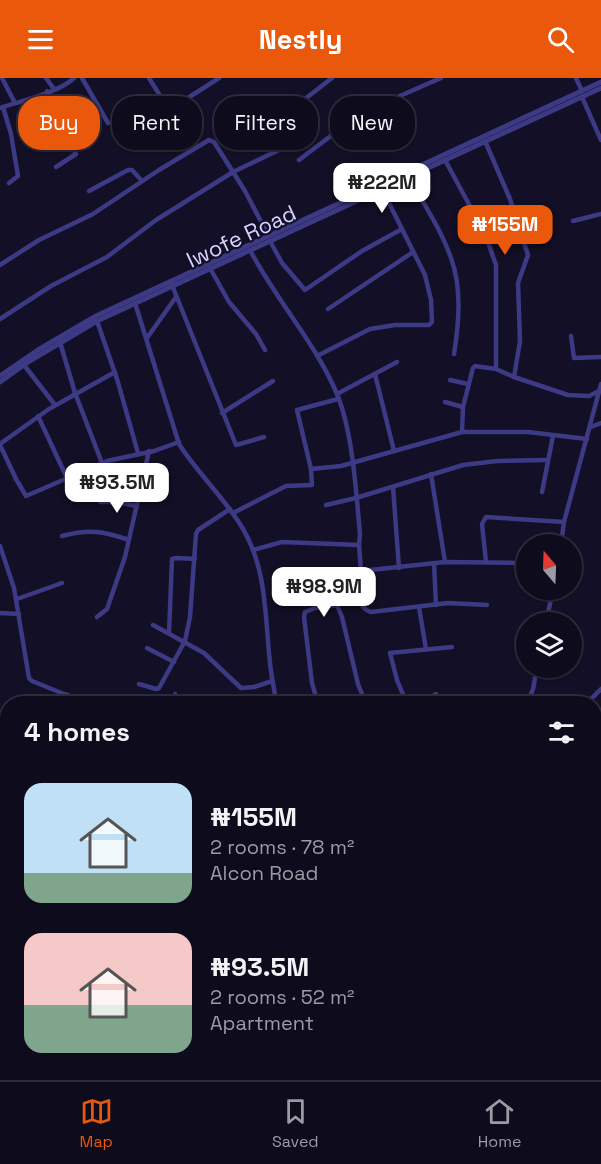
<!DOCTYPE html>
<html lang="en">
<head>
<meta charset="utf-8">
<style>
  :root { --surface:#0e0b1c; --page:#1c1929; --text:#f1f3f6; --muted:#9b9ba3; --line:#2e2b3b; --accent:#ea580c }
  body { margin:0; font-family:"Space Grotesk",sans-serif; background:var(--page); color:var(--text); height:100vh; display:flex; flex-direction:column; font-size:22px; white-space:nowrap }
  * { box-sizing:border-box; margin:0 }
  p { font-size:20px; color:var(--muted) }
  .icon { flex:none; width:33px; height:33px; fill:none; stroke:currentColor; stroke-width:2; stroke-linecap:round; stroke-linejoin:round }
  .map { position:relative; flex:1; overflow:hidden }
  .side { position:absolute; left:0px; top:618px; width:602px; height:384px; display:flex; flex-direction:column; background:var(--surface); border-radius:24px 24px 0 0; box-shadow:0 2px 4px #0004,0 0 0 2px var(--line) }
  .side>* { flex:none }
  .banner { position:absolute; left:18px; top:18px; width:566px; height:54px; display:flex; gap:12px }
  .needle { width:39px; rotate:341deg }
  .fabs { position:absolute; left:516px; top:456px; display:grid; gap:12px }
  .fabs a { display:grid; place-items:center; width:66px; height:66px; border-radius:50%; background:var(--surface); box-shadow:0 2px 4px #0004,0 0 0 2px var(--line); font-size:30px }
  .price { position:absolute; translate:-50% -51px; padding:0 14px; border-radius:12px; background:#fff; color:#222; font-size:20px; line-height:39px; filter:drop-shadow(0 2px 3px #0008) }
  .price::after { content:''; position:absolute; left:50%; top:36px; width:18px; height:14px; margin-left:-9px; background:inherit; clip-path:polygon(0 0,100% 0,50% 100%) }
  .price.selected { background:var(--accent); color:#fff }
  ul { padding:0; list-style:none }
  li { display:flex; align-items:center; gap:18px; height:150px; padding:0 24px }
  li span { display:grid; place-items:center; flex:none; width:168px; height:120px; border-radius:18px; color:#555 }
  li>.icon { margin-inline-start:auto }
  span .icon { width:72px; height:72px; fill:#fffc; stroke-width:1 }
  li b { font-size:26px }
  h2 { display:flex; justify-content:space-between; align-items:center; height:72px; padding:0 24px; font-size:26px }
  .tag { padding:0 21px; border-radius:24px; background:var(--surface); box-shadow:0 2px 4px #0004,0 0 0 2px var(--line); font-size:21px; line-height:54px }
  .tag.selected { background:var(--accent); color:#fff }
  header { display:flex; justify-content:space-between; align-items:center; height:78px; padding:0 24px; background:var(--accent); color:#fff; font-size:27px; font-weight:800 }
  .tab-bar { display:flex; justify-content:space-around; align-items:center; height:84px; border-top:2px solid var(--line); background:var(--surface); font-size:16px; color:var(--muted) }
  .tab-bar a { display:grid; justify-items:center; gap:3px }
  .tab-bar .selected { color:var(--accent) }
  .map>svg:first-child { display:block }
  .lines { fill:none; stroke-linecap:round; stroke-linejoin:round }
  .minor { stroke:#3d3a85; stroke-width:4.5 }
  .tertiary { stroke:#3d3a85; stroke-width:5 }
  .labels { text-anchor:middle; stroke-width:4.5; stroke-linejoin:round; paint-order:stroke }
  .street-label { font-size:22px; fill:#d9d4ff; stroke:#130f26 }
</style>
</head>
<body>
<header><svg class="icon" aria-label="menu" viewBox="0 0 24 24"><path d="M4 6h16M4 12h16M4 18h16"/></svg>Nestly<svg class="icon" aria-label="search" viewBox="0 0 24 24"><circle cx="10" cy="10" r="6"/><path d="M15 15l6 6"/></svg></header>
<div class="map">
<svg width="601" height="1002" viewBox="0 0 601 1002">
  <rect width="100%" height="100%" fill="#130f26"/>
  <g class="lines">
    <g class="minor">
      <polyline points="2,0 15,25"/>
      <polyline points="46,0 54,11"/>
      <polyline points="82,0 108,45"/>
      <polyline points="149,0 169,32"/>
      <polyline points="576,0 582,13"/>
      <polyline points="47,13 57,39 76,76 56,89"/>
      <polyline points="582,19 601,62"/>
      <polyline points="3,29 11,56 18,98 9,105"/>
      <path d="M0 30C21 23 58 15 74 0"/>
      <polyline points="274,45 332,0"/>
      <polyline points="132,61 169,32 219,0"/>
      <polyline points="485,63 510,121 528,177 518,205 520,263 514,299"/>
      <polyline points="299,82 361,35 441,0"/>
      <polyline points="445,82 485,156 496,187 496,291"/>
      <path d="M408 98C423 125 441 151 451 180 462 210 459 245 454 276"/>
      <polyline points="89,113 128,92 132,92 142,103"/>
      <polyline points="573,143 601,136"/>
      <polyline points="485,156 517,140"/>
      <polyline points="270,163 282,185 305,212 362,173 402,151"/>
      <path d="M250 172C276 222 315 264 337 316 353 355 356 414 360 456L359 467"/>
      <polyline points="0,187 39,162 93,136 159,92 209,62 214,64 245,113 268,157"/>
      <polyline points="210,190 229,224 256,256 265,272"/>
      <polyline points="172,207 236,367 264,359"/>
      <path d="M135 225 179 366C198 396 225 420 243 451 267 491 265 540 270 585 271 598 275 612 276 626"/>
      <polyline points="328,231 413,174"/>
      <polyline points="0,241 51,208 107,179 156,142 233,94 283,70 284,63 266,34"/>
      <polyline points="97,243 117,301 138,375"/>
      <polyline points="571,258 574,280 601,279"/>
      <polyline points="147,260 176,219"/>
      <polyline points="60,264 75,315 102,385"/>
      <polyline points="317,278 370,251 395,247 429,247 432,244 431,222 425,197 382,111"/>
      <polyline points="24,287 55,327"/>
      <polyline points="375,296 394,373"/>
      <polyline points="450,302 468,306"/>
      <polyline points="337,316 397,284"/>
      <polyline points="445,324 463,329"/>
      <polyline points="222,335 273,303"/>
      <polyline points="38,338 67,400"/>
      <polyline points="591,349 601,345"/>
      <polyline points="462,354 463,329 473,290 475,288 496,291 514,299 568,317 589,318 601,312"/>
      <polyline points="0,366 49,331 115,294"/>
      <polyline points="0,367 16,401 26,418 107,383 154,373 179,364"/>
      <polyline points="311,391 341,388 462,354 528,354 587,361"/>
      <polyline points="431,396 445,484"/>
      <polyline points="393,409 399,490"/>
      <polyline points="542,414 553,358"/>
      <polyline points="100,424 116,424 137,428"/>
      <polyline points="326,427 356,420 463,387 497,383 547,382"/>
      <polyline points="233,435 286,408 312,407 311,391 297,332 338,321"/>
      <path d="M62 458C89 451 103 453 129 462"/>
      <polyline points="561,466 564,444 601,306"/>
      <polyline points="0,468 14,510 29,600 32,603 64,616 96,626"/>
      <polyline points="253,472 282,464 359,467 361,493 445,484 526,485"/>
      <polyline points="486,484 482,446 486,439 564,444"/>
      <polyline points="434,485 436,527"/>
      <polyline points="334,496 337,527 342,539 358,606 366,626"/>
      <path d="M302 503 326 497 361 493C358 506 355 530 371 534L448 525 487 527"/>
      <polyline points="17,521 62,505"/>
      <polyline points="419,529 426,571"/>
      <polyline points="0,535 19,536"/>
      <polyline points="97,539 107,531 125,479 149,373"/>
      <polyline points="546,544 553,512"/>
      <polyline points="153,547 204,575 241,610 254,609 272,603"/>
      <polyline points="169,555 172,481 176,480 195,481"/>
      <polyline points="147,570 174,584"/>
      <polyline points="139,606 156,611 159,610 185,563 190,539 196,456 198,452 230,431"/>
      <polyline points="175,616 177,626"/>
      <polyline points="200,624 200,626"/>
      <polyline points="318,626 312,605 304,539 305,534 315,530 337,527"/>
      <polyline points="407,626 397,602 390,575 452,569"/>
      <polyline points="419,626 436,616"/>
      <polyline points="466,626 466,622"/>
      <polyline points="527,626 533,611 537,590"/>
      <polyline points="586,626 601,611"/>
      <polyline points="0,678 8,678"/>
      <polyline points="594,728 601,722"/>
      <polyline points="1,747 8,762"/>
      <polyline points="594,785 601,803"/>
      <polyline points="0,831 8,832"/>
      <polyline points="594,854 601,852"/>
      <polyline points="0,889 8,889"/>
      <polyline points="594,889 601,886"/>
      <polyline points="594,911 601,909"/>
      <polyline points="594,947 601,942"/>
      <polyline points="0,957 8,958"/>
      <polyline points="594,991 601,989"/>
      <polyline points="131,994 132,1002"/>
      <polyline points="174,994 177,1002"/>
      <polyline points="357,997 366,994"/>
      <polyline points="283,1002 302,994"/>
      <polyline points="444,1002 452,994"/>
      <polyline points="497,1002 506,994"/>
      <polyline points="529,1002 538,994"/>
      <polyline points="574,1002 587,994"/>
    </g>
    <g class="tertiary">
      <polyline points="0,298 38,272 96,238 601,4"/>
      <polyline points="0,304 28,284 97,243 601,10"/>
      <polyline points="594,676 601,670"/>
      <polyline points="594,913 601,928"/>
      <polyline points="0,997 58,994"/>
    </g>
  </g>
  <g class="labels">
    <g class="street-label">
      <text transform="translate(241 158) rotate(-25)" y="8">Iwofe Road</text>
    </g>
  </g>
</svg>
<div class="fabs">
<a><svg class="needle" viewBox="-14 -14 28 28"><path d="M0-13l5 13h-10z" fill="#e53935"/><path d="M0 13l5-13h-10z" fill="#9b9ba3"/></svg></a>
<a><svg class="icon" aria-label="layers" viewBox="0 0 24 24"><path d="M12 4l9 5-9 5-9-5zM3 14l9 5 9-5"/></svg></a>
</div>
<b class="price" style="left:382px;top:136px">₦222M</b>
<b class="price selected" style="left:505px;top:178px">₦155M</b>
<b class="price" style="left:117px;top:436px">₦93.5M</b>
<b class="price" style="left:324px;top:540px">₦98.9M</b>
<div class="banner">
<a class="tag selected">Buy</a>
<a class="tag">Rent</a>
<a class="tag">Filters</a>
<a class="tag">New</a>
</div>
<section class="side">
<h2>4 homes<svg class="icon" aria-label="filters" viewBox="0 0 24 24"><path d="M4 7h16M4 17h16"/><circle cx="9" cy="7" r="2"/><circle cx="15" cy="17" r="2"/></svg></h2>
<ul>
<li><span style="background:linear-gradient(#bfe0f5 75%,#7fa58c 0)"><svg class="icon" aria-label="home" viewBox="0 0 24 24"><path d="M3 11l9-7 9 7M6 9v11h12V9"/></svg></span><div><b>₦155M</b><p>2 rooms · 78 m²</p><p>Alcon Road</p></div></li>
<li><span style="background:linear-gradient(#f6c9c9 60%,#7fa58c 0)"><svg class="icon" aria-label="home" viewBox="0 0 24 24"><path d="M3 11l9-7 9 7M6 9v11h12V9"/></svg></span><div><b>₦93.5M</b><p>2 rooms · 52 m²</p><p>Apartment</p></div></li>
</ul>
</section>
</div>
<nav class="tab-bar">
<a class="selected"><svg class="icon" aria-label="map" viewBox="0 0 24 24"><path d="M3 6l6-2 6 2 6-2v14l-6 2-6-2-6 2zM9 4v14M15 6v14"/></svg>Map</a>
<a><svg class="icon" aria-label="saved" viewBox="0 0 24 24"><path d="M7 4h10v16l-5-4-5 4z"/></svg>Saved</a>
<a><svg class="icon" aria-label="home" viewBox="0 0 24 24"><path d="M3 11l9-7 9 7M6 9v11h12V9"/></svg>Home</a>
</nav>
</body>
</html>
